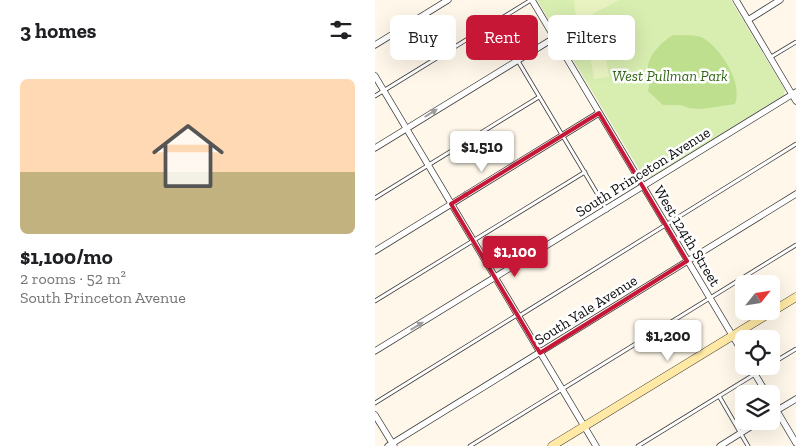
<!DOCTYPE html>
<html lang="en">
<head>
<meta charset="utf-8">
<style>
  :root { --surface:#fff; --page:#f6f6f6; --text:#202124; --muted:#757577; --accent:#c71737 }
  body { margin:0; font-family:"Zilla Slab",serif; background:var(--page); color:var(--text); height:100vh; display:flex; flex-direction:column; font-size:19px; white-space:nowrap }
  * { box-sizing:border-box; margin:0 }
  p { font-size:16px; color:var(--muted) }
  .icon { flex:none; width:28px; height:28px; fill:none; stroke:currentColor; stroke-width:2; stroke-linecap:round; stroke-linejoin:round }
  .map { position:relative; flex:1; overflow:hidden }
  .panel { display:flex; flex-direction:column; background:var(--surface); width:375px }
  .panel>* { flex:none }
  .banner { position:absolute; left:15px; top:15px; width:330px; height:45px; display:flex; gap:10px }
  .needle { width:32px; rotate:60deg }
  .fabs { position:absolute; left:360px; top:275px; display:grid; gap:10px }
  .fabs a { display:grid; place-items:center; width:45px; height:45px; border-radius:8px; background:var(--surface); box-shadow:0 5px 20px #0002; font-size:25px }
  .price { position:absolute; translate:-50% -42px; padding:0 11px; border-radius:5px; background:#fff; color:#222; font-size:16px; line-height:32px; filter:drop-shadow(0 1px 2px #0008) }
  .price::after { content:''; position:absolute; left:50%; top:30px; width:15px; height:11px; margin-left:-8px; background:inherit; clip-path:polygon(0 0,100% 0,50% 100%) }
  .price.selected { background:var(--accent); color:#fff }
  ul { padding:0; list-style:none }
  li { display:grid; align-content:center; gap:10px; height:265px; padding:0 20px }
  li span { display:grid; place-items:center; height:155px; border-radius:8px; color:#555 }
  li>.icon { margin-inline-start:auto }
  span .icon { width:90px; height:90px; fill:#fffc; stroke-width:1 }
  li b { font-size:21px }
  h2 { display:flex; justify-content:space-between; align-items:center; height:60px; padding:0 20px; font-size:21px }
  .chip { padding:0 18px; border-radius:8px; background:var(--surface); box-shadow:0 5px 20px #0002; font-size:18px; line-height:45px }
  .chip.selected { background:var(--accent); color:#fff }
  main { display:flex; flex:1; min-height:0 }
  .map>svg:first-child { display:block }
  .green { fill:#d8edb0 }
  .forest { fill:#bddf8e }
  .pitch { fill:#e9f3c2 }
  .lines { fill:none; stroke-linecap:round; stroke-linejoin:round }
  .lane-casing { stroke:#3e3e3e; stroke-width:4.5 }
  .street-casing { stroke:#3e3e3e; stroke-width:7 }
  .secondary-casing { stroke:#2d2d2d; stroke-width:9 }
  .lane { stroke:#fff; stroke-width:3 }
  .street { stroke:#fff; stroke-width:5.5 }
  .secondary { stroke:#ffe9a5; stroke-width:8 }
  .oneway { fill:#9d9d9d }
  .marked { fill:none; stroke:#c71737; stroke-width:4; stroke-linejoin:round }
  .labels { text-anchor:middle; stroke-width:5; stroke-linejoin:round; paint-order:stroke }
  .park-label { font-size:15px; font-style:italic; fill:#326816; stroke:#fff }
  .street-label { font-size:15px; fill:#0b0b0b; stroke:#fff }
</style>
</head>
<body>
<main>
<section class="panel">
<h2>3 homes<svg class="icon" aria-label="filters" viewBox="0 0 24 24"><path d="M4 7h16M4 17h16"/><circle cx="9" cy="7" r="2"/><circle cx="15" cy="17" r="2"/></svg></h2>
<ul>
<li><span style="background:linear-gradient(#ffd9b3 60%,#c2b280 0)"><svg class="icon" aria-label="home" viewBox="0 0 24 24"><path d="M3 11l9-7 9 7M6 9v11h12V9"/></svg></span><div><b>$1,100/mo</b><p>2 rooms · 52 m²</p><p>South Princeton Avenue</p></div></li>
</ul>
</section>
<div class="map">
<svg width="421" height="446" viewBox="0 0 421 446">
  <rect width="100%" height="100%" fill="#fff8ea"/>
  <polygon class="green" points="162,0 356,0 410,90 409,95 275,178 268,176"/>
  <path class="forest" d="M298 35C306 36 321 34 328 38 347 49 368 84 360 104L327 109 314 108 306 105H288L273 91C276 82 272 75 273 67 274 54 288 41 298 35Z"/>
  <g class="pitch">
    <polygon points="199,0 244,0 205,21 200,12"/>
    <polygon points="230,53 234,77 219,79 215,55"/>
  </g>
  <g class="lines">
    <defs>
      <g id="lane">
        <polyline points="396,57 421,42"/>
        <polyline points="143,61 232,210"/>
        <polyline points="0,96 156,0"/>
        <polyline points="0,198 164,97"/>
        <polyline points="0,301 210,172"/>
        <polyline points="144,316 421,144"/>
        <polyline points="396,364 421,349"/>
        <polyline points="344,396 373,446"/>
        <polyline points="0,403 142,315"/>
        <polyline points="95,446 421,245"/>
        <polyline points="263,446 393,366"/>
      </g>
      <g id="street">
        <polyline points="157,0 369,355"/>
        <polyline points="361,0 421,101"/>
        <polyline points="373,20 405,0"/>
        <polyline points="0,45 73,0"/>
        <polyline points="0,76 221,446"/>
        <polyline points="0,148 179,38"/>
        <polyline points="0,251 224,113"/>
        <polyline points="0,351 421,92"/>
        <polyline points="375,366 392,394"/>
        <polyline points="396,401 421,443"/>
        <polyline points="396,414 421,399"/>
        <polyline points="0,415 19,446"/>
        <polyline points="13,446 421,194"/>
        <polyline points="345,446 385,421"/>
      </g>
      <polyline id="secondary" points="177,446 421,297"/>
    </defs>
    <use href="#lane" class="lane-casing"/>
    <use href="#street" class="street-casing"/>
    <use href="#secondary" class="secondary-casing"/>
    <use href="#lane" class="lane"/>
    <use href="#street" class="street"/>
    <use href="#secondary" class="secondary"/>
  </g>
  <defs><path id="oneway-solid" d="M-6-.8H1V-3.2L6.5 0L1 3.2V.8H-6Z" transform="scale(1.25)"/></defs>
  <g class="oneway">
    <use href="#oneway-solid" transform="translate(56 113) rotate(-32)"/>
    <use href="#oneway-solid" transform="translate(93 193) rotate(149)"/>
    <use href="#oneway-solid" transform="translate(42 326) rotate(-31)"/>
  </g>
  <path class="marked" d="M224 113 312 261 165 353 76 204Z"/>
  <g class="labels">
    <g class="park-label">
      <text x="295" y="81">West Pullman Park</text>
    </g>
    <g class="street-label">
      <text transform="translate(268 172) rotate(-32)" y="5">South Princeton Avenue</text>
      <text transform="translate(312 236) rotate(59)" y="5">West 124th Street</text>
      <text transform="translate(211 310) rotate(-32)" y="5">South Yale Avenue</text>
    </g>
  </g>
</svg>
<div class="fabs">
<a><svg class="needle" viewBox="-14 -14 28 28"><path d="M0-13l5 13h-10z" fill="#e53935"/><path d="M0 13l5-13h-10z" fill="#757577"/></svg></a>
<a><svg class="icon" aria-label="locate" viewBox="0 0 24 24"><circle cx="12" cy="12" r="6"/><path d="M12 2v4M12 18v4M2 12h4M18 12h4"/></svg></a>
<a><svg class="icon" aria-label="layers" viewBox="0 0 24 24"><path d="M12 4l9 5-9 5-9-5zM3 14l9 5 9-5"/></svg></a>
</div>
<b class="price" style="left:107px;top:173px">$1,510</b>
<b class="price selected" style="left:140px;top:278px">$1,100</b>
<b class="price" style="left:293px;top:362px">$1,200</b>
<div class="banner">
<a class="chip">Buy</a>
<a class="chip selected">Rent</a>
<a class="chip">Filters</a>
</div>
</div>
</main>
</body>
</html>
